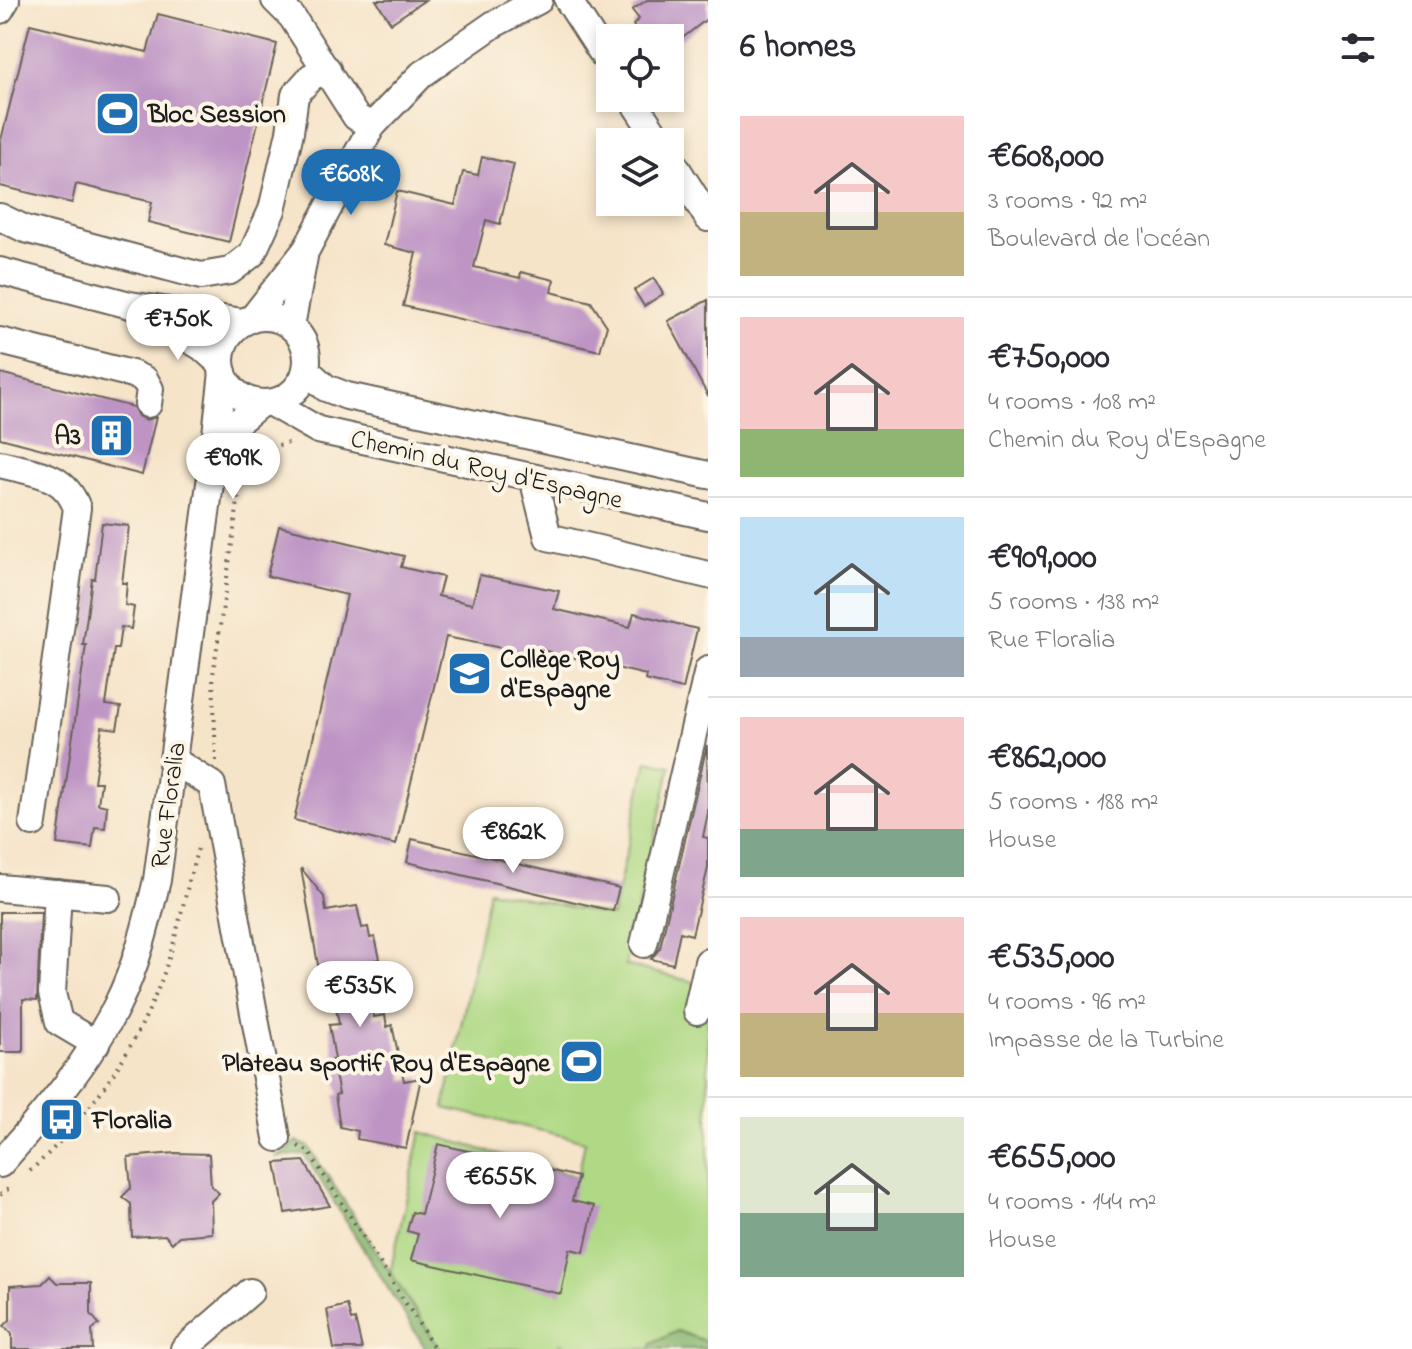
<!DOCTYPE html>
<html lang="en">
<head>
<meta charset="utf-8">
<style>
  :root { --surface:#fff; --page:#f2f2f3; --text:#2b2b33; --muted:#7c7c81; --line:#e1e1e2; --accent:#1f6fb2 }
  body { margin:0; font-family:"Indie Flower",sans-serif; background:var(--page); color:var(--text); height:100vh; display:flex; flex-direction:column; font-size:30px; white-space:nowrap }
  * { box-sizing:border-box; margin:0 }
  p { font-size:26px; color:var(--muted) }
  .icon { flex:none; width:44px; height:44px; fill:none; stroke:currentColor; stroke-width:2; stroke-linecap:round; stroke-linejoin:round }
  .map { position:relative; flex:1; overflow:hidden }
  .side { display:flex; flex-direction:column; background:var(--surface); width:704px }
  .side>* { flex:none }
  .fabs { position:absolute; left:596px; top:24px; display:grid; gap:16px }
  .fabs a { display:grid; place-items:center; width:88px; height:88px; border-radius:0px; background:var(--surface); box-shadow:0 4px 12px #0003; font-size:40px }
  .price { position:absolute; translate:-50% -68px; padding:0 18px; border-radius:28px; background:#fff; color:#222; font-size:26px; line-height:52px; filter:drop-shadow(0 2px 4px #0008) }
  .price::after { content:''; position:absolute; left:50%; top:48px; width:24px; height:18px; margin-left:-12px; background:inherit; clip-path:polygon(0 0,100% 0,50% 100%) }
  .price.active { background:var(--accent); color:#fff }
  ul { padding:0; list-style:none }
  li { display:flex; align-items:center; gap:24px; height:200px; padding:0 32px }
  li+li { border-top:2px solid var(--line) }
  li span { display:grid; place-items:center; flex:none; width:224px; height:160px; border-radius:0px; color:#555 }
  li>.icon { margin-inline-start:auto }
  span .icon { width:96px; height:96px; fill:#fffc; stroke-width:1 }
  li b { font-size:34px }
  h2 { display:flex; justify-content:space-between; align-items:center; height:96px; padding:0 32px; font-size:34px }
  main { display:flex; flex:1; min-height:0 }
  .map>svg:first-child { display:block }
  .green { fill:#afd985; stroke:#667a50; stroke-width:2 }
  .forest { fill:#8bb972; stroke:#546a47; stroke-width:2 }
  .building { fill:#be94c5 }
  .lines { fill:none; stroke-linecap:round; stroke-linejoin:round }
  .minor-casing { stroke:#686259; stroke-width:30 }
  .path { stroke:#686259; stroke-width:4; stroke-dasharray:2 6; stroke-linecap:butt }
  .minor { stroke:#fff; stroke-width:26 }
  .labels { text-anchor:middle; stroke-width:8; stroke-linejoin:round; paint-order:stroke }
  .poi-label { font-size:26px; font-weight:bold; fill:#1c1c1c; stroke:#fcf5e5; text-anchor:start }
  .street-label { font-size:26px; fill:#1c1c1c; stroke:#fcf5e5 }
</style>
</head>
<body>
<main>
<div class="map">
<svg width="708" height="1349" viewBox="0 0 708 1349">
  <rect width="100%" height="100%" fill="#fcf5e5"/>
  <filter id="ink" filterUnits="userSpaceOnUse"><feTurbulence type="fractalNoise" baseFrequency=".0125" numOctaves="2"/><feDisplacementMap in="SourceGraphic" scale="16" xChannelSelector="R" yChannelSelector="G"/><feConvolveMatrix kernelMatrix="1 2 1 2 8 2 1 2 1" color-interpolation-filters="sRGB"/></filter>
  <filter id="wash" filterUnits="userSpaceOnUse"><feTurbulence type="fractalNoise" baseFrequency=".006" numOctaves="4" result="noise"/><feDisplacementMap in="SourceGraphic" scale="32" xChannelSelector="R" yChannelSelector="G"/><feGaussianBlur stdDeviation="1.8" result="paint"/><feColorMatrix in="noise" values="0 0 0 0 0 0 0 0 0 0 0 0 0 0 0 0 0 1.4 0 .05"/><feComposite in="paint" operator="in"/></filter>
  <g filter="url(#wash)">
    <rect width="100%" height="100%" fill="#f6e4c9"/>
    <polygon class="green" points="647,761 671,766 625,965 694,982 708,1016 708,1342 677,1331 652,1344 650,1349 566,1349 561,1343 557,1349 440,1349 390,1273 421,1132 578,1177 585,1141 444,1108 489,890 612,916"/>
    <g class="forest">
      <polygon points="296,1141 309,1147 440,1349 426,1349 304,1154 275,1157 289,1149"/>
      <polygon points="677,1331 708,1342 708,1349 650,1349 652,1344"/>
    </g>
    <g id="blocks">
      <g class="building">
        <polygon points="376,0 425,0 391,23"/>
        <polygon points="647,0 708,0 708,18 680,40 678,38 642,38 633,25 639,19 632,10"/>
        <polygon points="158,14 277,44 229,242 148,222 152,202 76,184 72,203 0,186 0,144 30,24 147,52"/>
        <polygon points="482,157 514,164 500,224 486,220 474,267 520,278 521,272 554,280 551,292 591,302 607,326 600,351 403,306 416,253 384,245 397,191 455,205 463,172 478,175"/>
        <polygon points="654,278 663,294 644,306 634,290"/>
        <polygon points="708,300 708,396 668,321"/>
        <polygon points="0,373 133,407 138,416 145,420 156,417 142,475 0,438"/>
        <polygon points="102,523 129,526 122,583 127,583 125,605 134,607 131,629 121,627 118,649 114,649 106,705 121,707 117,729 102,727 94,782 101,782 98,804 107,806 105,828 95,827 92,848 57,844 86,645 83,645 92,579 95,579"/>
        <polygon points="279,526 404,556 401,567 443,577 438,596 472,604 480,575 559,591 554,609 630,627 634,613 697,629 683,689 645,680 646,675 542,650 541,656 446,637 396,845 294,820 347,595 267,576"/>
        <polygon points="707,745 708,813 703,837 708,838 708,868 692,935 680,932 673,964 651,959 660,948"/>
        <polygon points="412,839 619,888 613,911 407,862"/>
        <polygon points="301,868 324,897 326,911 357,906 362,928 368,927 370,938 375,937 380,959 374,960 376,972 367,973 374,1017 385,1015 387,1027 392,1025 404,1081 421,1078 406,1148 357,1139 358,1131 340,1127 335,1095 339,1094 332,1060 335,1059 329,1025 339,1024 331,980 321,982"/>
        <polygon points="0,912 41,912 37,1000 23,999 23,1052 0,1052"/>
        <polygon points="438,1144 578,1177 572,1201 594,1206 584,1252 570,1249 561,1294 411,1260 418,1234 407,1231 412,1212 421,1214"/>
        <polygon points="175,1153 209,1154 211,1186 219,1193 211,1201 212,1233 179,1236 172,1243 165,1235 132,1237 131,1204 122,1197 131,1188 128,1157"/>
        <polygon points="304,1161 330,1206 285,1213 276,1163"/>
        <polygon points="50,1276 57,1283 91,1283 91,1314 99,1324 92,1330 93,1349 12,1349 12,1334 4,1326 10,1320 10,1286 42,1284"/>
        <polygon points="347,1305 351,1320 355,1319 362,1349 334,1349 327,1310"/>
      </g>
    </g>
  </g>
  <g filter="url(#ink)">
    <use href="#blocks" fill-opacity="0" stroke="#686259" stroke-width="2"/>
    <g class="lines">
      <defs>
        <g id="minor">
          <polyline points="275,0 292,17 356,117 372,126"/>
          <polyline points="568,0 610,65"/>
          <polyline points="0,10 6,0"/>
          <polyline points="631,98 660,142"/>
          <polyline points="670,158 708,218"/>
          <polyline points="0,217 25,229 201,276 230,271 252,254 272,210 290,132 295,95 311,77 327,69"/>
          <polyline points="0,271 130,305 243,322"/>
          <polyline points="144,313 202,347 221,364"/>
          <circle cx="264" cy="360" r="43"/>
          <polyline points="252,319 306,250 372,126 422,74 494,24 539,0"/>
          <polyline points="291,326 304,257"/>
          <polyline points="0,341 132,374 145,380 150,389 148,404"/>
          <polyline points="306,370 326,388 347,396 708,475"/>
          <polyline points="271,403 318,430 708,516"/>
          <polyline points="217,455 233,426 261,403"/>
          <path d="M0 464C33 473 64 472 77 508L33 823"/>
          <polyline points="533,478 548,537 708,575"/>
          <polyline points="173,760 212,785 277,1138"/>
          <polyline points="0,888 108,898"/>
          <polyline points="58,893 52,993 59,1022 96,1044"/>
          <polyline points="644,944 708,670"/>
          <polyline points="697,1011 708,962"/>
          <path d="M0 1164C43 1115 88 1064 117 1005 137 965 147 922 157 880L213 461 223 372"/>
          <polyline points="184,1349 250,1292"/>
        </g>
      </defs>
      <use href="#minor" class="minor-casing"/>
      <g class="path">
        <polyline points="247,451 289,443"/>
        <polyline points="216,761 213,675 244,460"/>
        <polyline points="298,1146 309,1152 435,1349"/>
        <path d="M30 1171C91 1116 143 1040 168 961 180 924 187 885 198 848"/>
        <polyline points="0,1195 11,1187"/>
      </g>
      <use href="#minor" class="minor"/>
    </g>
  </g>
  <defs>
    <symbol id="stadium-square" viewBox="-11 -11 22 22"><rect x="-9" y="-9" width="18" height="18" rx="4" fill="#1f6fb2" stroke="#fcf5e5"/><path d="M0-5a6.5 5 0 1 0 0 10a6.5 5 0 1 0 0-10ZM-3.5-1.8h7v3.6h-7Z" fill="#fff"/></symbol>
    <symbol id="building-square" viewBox="-11 -11 22 22"><rect x="-9" y="-9" width="18" height="18" rx="4" fill="#1f6fb2" stroke="#fcf5e5"/><path d="M-4-6H4V6H1V3H-1V6H-4ZM-2.5-4.3h1.7v1.8h-1.7ZM.8-4.3h1.7v1.8H.8ZM-2.5-1h1.7V.8h-1.7ZM.8-1h1.7V.8H.8Z" fill="#fff"/></symbol>
    <symbol id="school-square" viewBox="-11 -11 22 22"><rect x="-9" y="-9" width="18" height="18" rx="4" fill="#1f6fb2" stroke="#fcf5e5"/><path d="M0-5L7-2L0 1L-7-2ZM-4 1L0 2.5L4 1V4Q0 6-4 4Z" fill="#fff"/></symbol>
    <symbol id="bus-square" viewBox="-11 -11 22 22"><rect x="-9" y="-9" width="18" height="18" rx="4" fill="#1f6fb2" stroke="#fcf5e5"/><path d="M-5-6H5V4H4V6H2V4H-2V6H-4V4H-5ZM-3.5-4V0h7V-4ZM-3.5 1.2v1.5H-2V1.2ZM2 1.2v1.5H3.5V1.2Z" fill="#fff"/></symbol>
  </defs>
  <g fill-rule="evenodd">
    <use href="#stadium-square" x="92" y="88" width="51" height="51"/>
    <use href="#building-square" x="86" y="410" width="51" height="51"/>
    <use href="#school-square" x="444" y="648" width="51" height="51"/>
    <use href="#stadium-square" x="556" y="1036" width="51" height="51"/>
    <use href="#bus-square" x="36" y="1094" width="51" height="51"/>
  </g>
  <g class="labels">
    <g class="poi-label">
      <text x="148" y="122">Bloc Session</text>
      <text x="81" y="444" text-anchor="end">A3</text>
      <text x="500" y="667">Collège Roy<tspan x="500" dy="30">d'Espagne</tspan></text>
      <text x="550" y="1071" text-anchor="end">Plateau sportif Roy d'Espagne</text>
      <text x="92" y="1128">Floralia</text>
    </g>
    <g class="street-label">
      <text transform="translate(487 468) rotate(13)" y="9">Chemin du Roy d'Espagne</text>
      <text transform="translate(167 805) rotate(-82)" y="9">Rue Floralia</text>
    </g>
  </g>
</svg>
<div class="fabs">
<a><svg class="icon" aria-label="locate" viewBox="0 0 24 24"><circle cx="12" cy="12" r="6"/><path d="M12 2v4M12 18v4M2 12h4M18 12h4"/></svg></a>
<a><svg class="icon" aria-label="layers" viewBox="0 0 24 24"><path d="M12 4l9 5-9 5-9-5zM3 14l9 5 9-5"/></svg></a>
</div>
<b class="price active" style="left:351px;top:217px">€608K</b>
<b class="price" style="left:178px;top:362px">€750K</b>
<b class="price" style="left:233px;top:501px">€909K</b>
<b class="price" style="left:513px;top:875px">€862K</b>
<b class="price" style="left:360px;top:1029px">€535K</b>
<b class="price" style="left:500px;top:1220px">€655K</b>
</div>
<section class="side">
<h2>6 homes<svg class="icon" aria-label="filters" viewBox="0 0 24 24"><path d="M4 7h16M4 17h16"/><circle cx="9" cy="7" r="2"/><circle cx="15" cy="17" r="2"/></svg></h2>
<ul>
<li><span style="background:linear-gradient(#f6c9c9 60%,#c2b280 0)"><svg class="icon" aria-label="home" viewBox="0 0 24 24"><path d="M3 11l9-7 9 7M6 9v11h12V9"/></svg></span><div><b>€608,000</b><p>3 rooms · 92 m²</p><p>Boulevard de l'Océan</p></div></li>
<li><span style="background:linear-gradient(#f6c9c9 70%,#8fb573 0)"><svg class="icon" aria-label="home" viewBox="0 0 24 24"><path d="M3 11l9-7 9 7M6 9v11h12V9"/></svg></span><div><b>€750,000</b><p>4 rooms · 108 m²</p><p>Chemin du Roy d'Espagne</p></div></li>
<li><span style="background:linear-gradient(#bfe0f5 75%,#9aa5b1 0)"><svg class="icon" aria-label="home" viewBox="0 0 24 24"><path d="M3 11l9-7 9 7M6 9v11h12V9"/></svg></span><div><b>€909,000</b><p>5 rooms · 138 m²</p><p>Rue Floralia</p></div></li>
<li><span style="background:linear-gradient(#f6c9c9 70%,#7fa58c 0)"><svg class="icon" aria-label="home" viewBox="0 0 24 24"><path d="M3 11l9-7 9 7M6 9v11h12V9"/></svg></span><div><b>€862,000</b><p>5 rooms · 188 m²</p><p>House</p></div></li>
<li><span style="background:linear-gradient(#f6c9c9 60%,#c2b280 0)"><svg class="icon" aria-label="home" viewBox="0 0 24 24"><path d="M3 11l9-7 9 7M6 9v11h12V9"/></svg></span><div><b>€535,000</b><p>4 rooms · 96 m²</p><p>Impasse de la Turbine</p></div></li>
<li><span style="background:linear-gradient(#dfe7d0 60%,#7fa58c 0)"><svg class="icon" aria-label="home" viewBox="0 0 24 24"><path d="M3 11l9-7 9 7M6 9v11h12V9"/></svg></span><div><b>€655,000</b><p>4 rooms · 144 m²</p><p>House</p></div></li>
</ul>
</section>
</main>
</body>
</html>
